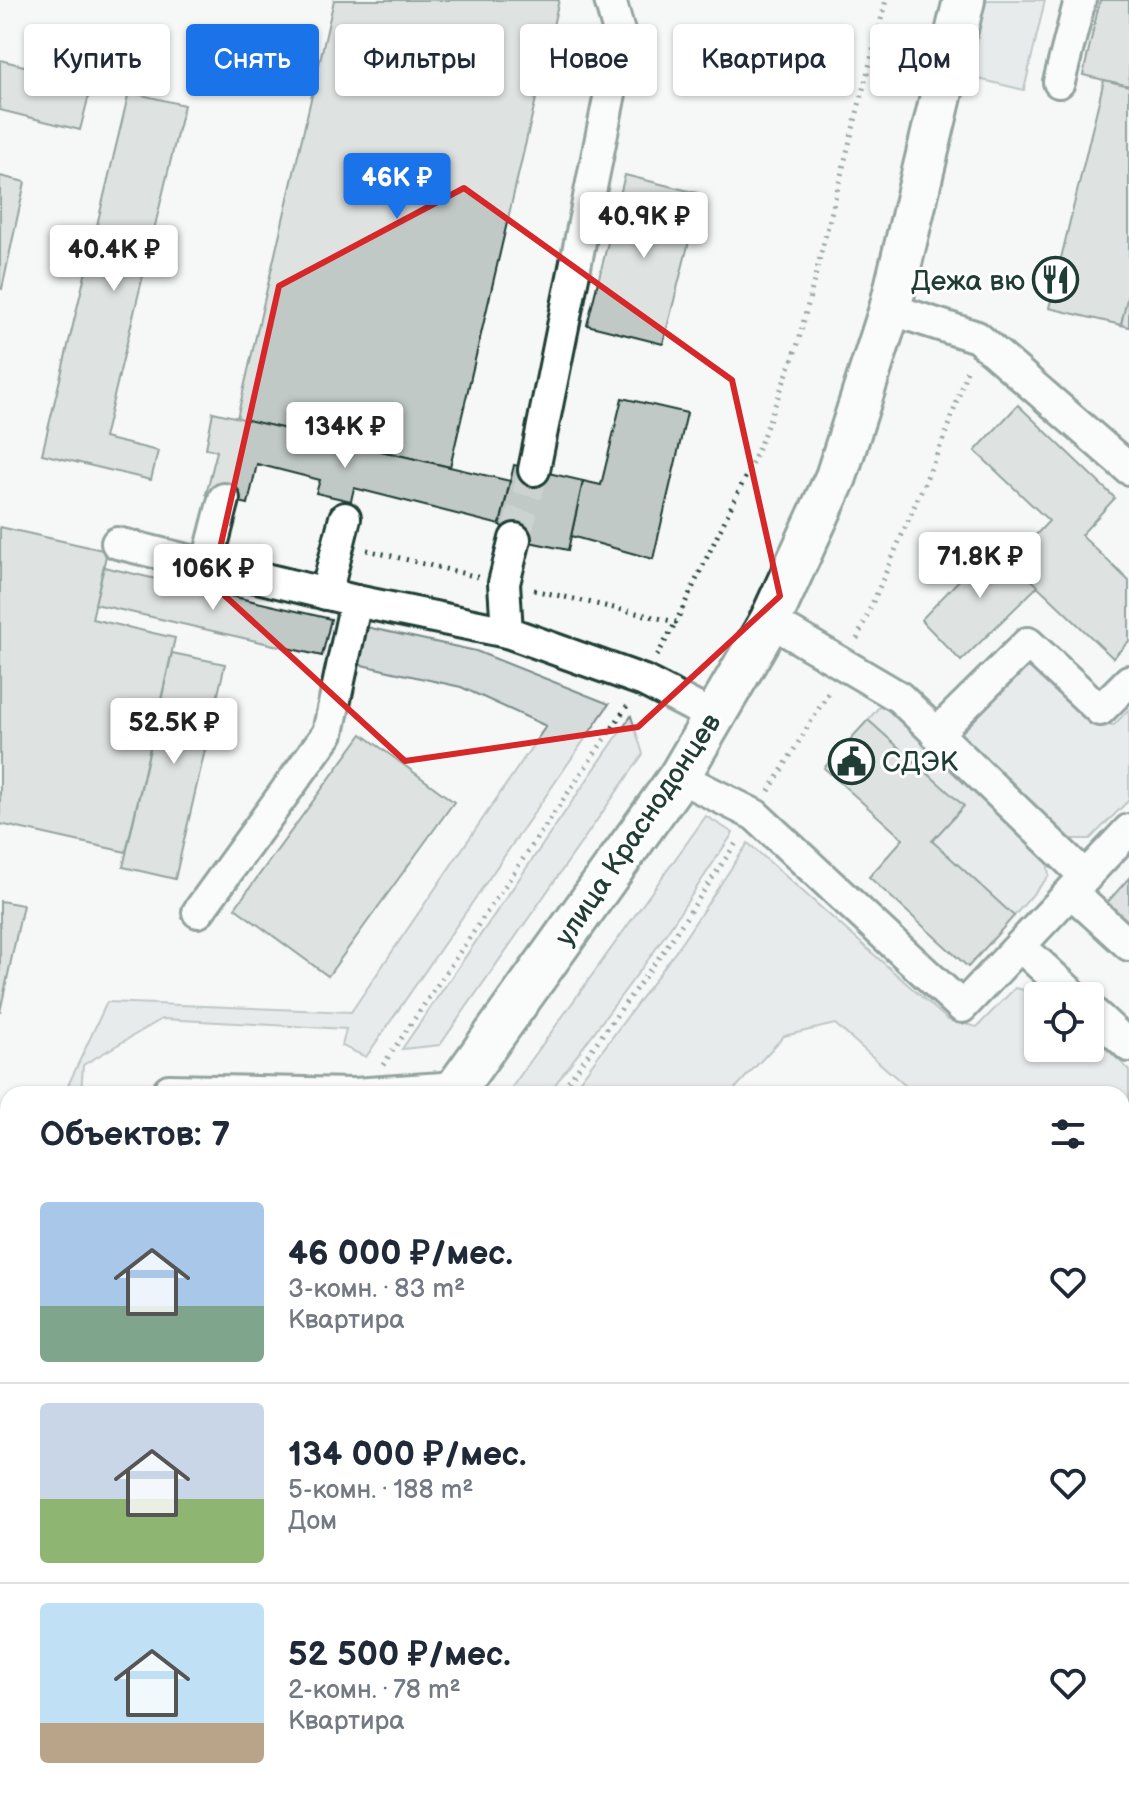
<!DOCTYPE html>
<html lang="ru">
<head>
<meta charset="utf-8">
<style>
  :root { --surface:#fff; --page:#f2f2f3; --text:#1f2937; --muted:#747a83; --line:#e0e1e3; --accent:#1a73e8 }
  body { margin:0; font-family:"Balsamiq Sans",sans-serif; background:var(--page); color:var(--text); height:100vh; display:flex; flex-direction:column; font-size:30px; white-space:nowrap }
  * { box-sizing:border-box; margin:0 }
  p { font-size:26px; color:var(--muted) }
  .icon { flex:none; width:44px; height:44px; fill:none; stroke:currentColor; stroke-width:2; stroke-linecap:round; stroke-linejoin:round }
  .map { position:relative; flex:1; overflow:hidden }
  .panel { position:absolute; left:0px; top:1086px; width:1130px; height:714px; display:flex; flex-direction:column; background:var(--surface); border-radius:24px 24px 0 0; box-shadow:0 2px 6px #0004 }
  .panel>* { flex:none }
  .banner { position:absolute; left:24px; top:24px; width:1082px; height:72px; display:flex; gap:16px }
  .tools { position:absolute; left:1024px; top:982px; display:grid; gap:16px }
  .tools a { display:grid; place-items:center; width:80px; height:80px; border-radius:8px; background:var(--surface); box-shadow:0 2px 6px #0004; font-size:40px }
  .price { position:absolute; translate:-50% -68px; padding:0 18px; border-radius:8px; background:#fff; color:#222; font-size:26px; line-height:52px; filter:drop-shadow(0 2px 4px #0008) }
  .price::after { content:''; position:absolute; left:50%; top:48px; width:24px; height:18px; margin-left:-12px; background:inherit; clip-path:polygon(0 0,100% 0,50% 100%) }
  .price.on { background:var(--accent); color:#fff }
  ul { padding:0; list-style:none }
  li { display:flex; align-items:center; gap:24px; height:200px; padding:0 40px }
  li+li { border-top:2px solid var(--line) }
  li span { display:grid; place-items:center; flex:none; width:224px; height:160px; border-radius:8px; color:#555 }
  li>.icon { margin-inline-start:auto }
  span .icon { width:96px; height:96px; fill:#fffc; stroke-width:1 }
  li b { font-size:34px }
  h2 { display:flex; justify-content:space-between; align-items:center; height:96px; padding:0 40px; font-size:34px }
  .pill { padding:0 28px; border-radius:8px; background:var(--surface); box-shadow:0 2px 6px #0004; font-size:28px; line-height:72px }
  .pill.on { background:var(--accent); color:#fff }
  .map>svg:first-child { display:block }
  .green { fill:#d6dcdb; stroke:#7a8c88; stroke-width:2 }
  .building { fill:#c0c9c6; stroke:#1f3d34; stroke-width:2 }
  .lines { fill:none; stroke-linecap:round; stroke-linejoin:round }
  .minor-tunnel { stroke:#cbd2d0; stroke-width:30; stroke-dasharray:30 15; stroke-linecap:butt }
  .minor-casing { stroke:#1f3d34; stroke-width:36 }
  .major-casing { stroke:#1f3d34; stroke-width:46 }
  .path { stroke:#1f3d34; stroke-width:5; stroke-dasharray:2 6; stroke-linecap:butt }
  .minor { stroke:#fff; stroke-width:30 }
  .major { stroke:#fff; stroke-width:40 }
  .marked { fill:none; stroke:#d62828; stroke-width:6; stroke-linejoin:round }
  .labels { text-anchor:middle; stroke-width:6; stroke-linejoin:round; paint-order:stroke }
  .poi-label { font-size:28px; fill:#1f3d34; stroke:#fff; text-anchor:end }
  .street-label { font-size:28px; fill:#1f3d34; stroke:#fff }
</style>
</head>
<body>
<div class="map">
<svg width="1129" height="1799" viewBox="0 0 1129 1799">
  <rect width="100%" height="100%" fill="#f6f7f7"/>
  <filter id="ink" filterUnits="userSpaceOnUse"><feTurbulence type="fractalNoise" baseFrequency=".0125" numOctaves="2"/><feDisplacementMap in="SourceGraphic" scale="16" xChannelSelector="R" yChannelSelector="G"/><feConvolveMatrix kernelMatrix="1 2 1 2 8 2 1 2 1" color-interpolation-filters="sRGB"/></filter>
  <g filter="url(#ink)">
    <g class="green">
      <polygon points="975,0 1045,0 1024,90 958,74"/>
      <polygon points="366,627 476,651 609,704 366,1057 342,1046 346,1029 162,1019 83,1065 81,1094 64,1094 107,1002 351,1012 546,726 461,687 357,664"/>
      <polygon points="1017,665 1038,667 1097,724 1114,725 1129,709 1129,800 1090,839 1065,839 960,741 964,718"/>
      <polygon points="884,701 1047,857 1049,876 1014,916 932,841 963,806 868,720"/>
      <polygon points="631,716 643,754 440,1045 402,1049"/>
      <polygon points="706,816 733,833 653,953 548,1094 507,1094"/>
      <polygon points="748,843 948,1020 977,1027 1015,988 1052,996 1038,996 1038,1048 1090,1048 1090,1032 1129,1070 1129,1166 1122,1174 1122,1094 915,1094 835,1024 784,1036 730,1094 570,1094 676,951"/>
      <polygon points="8,1399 8,1453 0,1463 0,1415"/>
    </g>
    <g class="building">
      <polygon points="334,0 559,0 450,467 237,418"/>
      <polygon points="1100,0 1129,0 1129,86 1083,75"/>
      <polygon points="0,60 92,83 80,130 0,110"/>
      <polygon points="1104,80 1129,86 1129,291 1121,325 1049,308"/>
      <polygon points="129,92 184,105 104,438 158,451 151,480 42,454"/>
      <polygon points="625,175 701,194 663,344 587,325"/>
      <polygon points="0,176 25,182 2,289 0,288"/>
      <polygon points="1129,291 1129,327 1121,325"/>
      <polygon points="622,398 687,413 653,559 571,536 583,481 601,485"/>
      <polygon points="1018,405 1115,498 1081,535 1129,581 1129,641 1113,658 1011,561 1049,521 975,451"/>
      <polygon points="213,412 510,481 500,525 354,488 351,501 316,493 320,480 257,464 248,504 206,494 217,451 206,448"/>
      <polygon points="514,465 583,481 568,550 515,539 500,525"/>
      <polygon points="0,527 107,551 92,619 175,638 126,852 0,824"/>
      <polygon points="1001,536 1017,555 1011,561 1038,586 961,661 921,620"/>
      <polygon points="104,567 331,619 322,656 95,604"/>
      <polygon points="172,653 225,664 175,879 123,867"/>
      <polygon points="868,720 964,806 932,841 1014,916 968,967 869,877 903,839 824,768"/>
      <polygon points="362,734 454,802 328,976 235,908"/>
      <polygon points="1129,878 1129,927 1105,905"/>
      <polygon points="0,901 23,905 0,1012"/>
      <polygon points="0,1266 8,1270 8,1399 0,1415"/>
      <polygon points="8,1453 8,1477 0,1470 0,1463"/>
      <polygon points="1129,1458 1129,1495 1122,1489 1122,1466"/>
      <polygon points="47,1792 95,1792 102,1799 40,1799"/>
      <polygon points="484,1792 578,1792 583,1797 492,1799"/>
      <polygon points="953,1792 1036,1792 1030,1799 949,1799"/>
    </g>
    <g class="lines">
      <polyline class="minor-tunnel" points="515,539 534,470"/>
      <defs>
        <g id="minor">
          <polyline points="1059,82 1080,0"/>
          <polyline points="890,309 977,337 1129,469"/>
          <polyline points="534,470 621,39 610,0"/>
          <polyline points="117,543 356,601 507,632 644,681 714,717"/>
          <polyline points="207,565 224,499"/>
          <polyline points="326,594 345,518"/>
          <polyline points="770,621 899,697 1086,877"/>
          <polyline points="507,632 504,583 515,539"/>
          <polyline points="936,734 1028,643 1100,710 1129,681"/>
          <polyline points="679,777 755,815 962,1007 1129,830"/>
          <polyline points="1071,892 1129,945"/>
          <polyline points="198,912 328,733 356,601"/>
          <polyline points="1020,946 1074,996"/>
          <polyline points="1090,1010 1129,1046"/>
          <polyline points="169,1094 169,1090 354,1094 457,1087"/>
          <polyline points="0,1658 8,1661"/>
          <polyline points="0,1765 8,1754"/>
          <polyline points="652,1792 659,1799"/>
          <polyline points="437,1799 443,1792"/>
          <polyline points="597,1799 604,1792"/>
          <polyline points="1059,1799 1065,1792"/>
        </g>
        <g id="major">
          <polyline points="452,1094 679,777 770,621 836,477 890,309 964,0"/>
          <polyline points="168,1792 176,1799"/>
          <polyline points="291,1792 299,1799"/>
        </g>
      </defs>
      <use href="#minor" class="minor-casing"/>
      <use href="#major" class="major-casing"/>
      <g class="path">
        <polyline points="367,550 478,577"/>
        <polyline points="534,590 676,622 756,455 797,347 886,0"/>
        <polyline points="857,639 949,426 968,367"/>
        <polyline points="657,656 676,622"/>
        <polyline points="769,791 830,690"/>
        <polyline points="383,1065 627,706"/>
        <polyline points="559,1094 665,949 738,840"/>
        <polyline points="0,1525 8,1524"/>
      </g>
      <use href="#minor" class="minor"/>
      <use href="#major" class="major"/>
    </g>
  </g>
  <path d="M0 0H1129V1799H0ZM464 188 732 380 780 596 638 727 405 761 212 584 279 286Z" fill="#f6f7f7" fill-opacity=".55" fill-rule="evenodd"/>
  <path class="marked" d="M464 188 732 380 780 596 638 727 405 761 212 584 279 286Z"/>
  <defs>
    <symbol id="restaurant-ring" viewBox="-11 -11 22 22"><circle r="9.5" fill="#fff" stroke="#1f3d34" stroke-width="1.5"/><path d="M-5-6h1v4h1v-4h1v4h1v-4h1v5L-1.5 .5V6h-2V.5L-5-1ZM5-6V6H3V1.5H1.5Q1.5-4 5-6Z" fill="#1f3d34"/></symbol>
    <symbol id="civic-ring" viewBox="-11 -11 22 22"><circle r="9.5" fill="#fff" stroke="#1f3d34" stroke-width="1.5"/><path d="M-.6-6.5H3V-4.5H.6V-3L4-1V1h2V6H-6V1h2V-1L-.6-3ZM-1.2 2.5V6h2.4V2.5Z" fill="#1f3d34"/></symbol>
  </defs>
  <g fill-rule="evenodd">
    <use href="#restaurant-ring" x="1030" y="254" width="51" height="51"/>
    <use href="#civic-ring" x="826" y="736" width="51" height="51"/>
  </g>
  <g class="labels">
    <g class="poi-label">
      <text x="1025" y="290">Дежа вю</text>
      <text x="882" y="771" text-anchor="start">СДЭК</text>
    </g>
    <g class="street-label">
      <text transform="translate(637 829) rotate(-56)" y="10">улица Краснодонцев</text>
    </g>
  </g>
</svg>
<div class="tools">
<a><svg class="icon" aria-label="locate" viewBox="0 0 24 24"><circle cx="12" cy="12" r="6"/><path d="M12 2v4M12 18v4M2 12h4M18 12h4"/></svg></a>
</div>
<b class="price on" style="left:397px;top:221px">46K ₽</b>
<b class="price" style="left:644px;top:260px">40.9K ₽</b>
<b class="price" style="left:114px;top:293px">40.4K ₽</b>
<b class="price" style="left:345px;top:470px">134K ₽</b>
<b class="price" style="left:980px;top:600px">71.8K ₽</b>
<b class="price" style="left:213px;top:612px">106K ₽</b>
<b class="price" style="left:174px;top:766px">52.5K ₽</b>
<div class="banner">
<a class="pill">Купить</a>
<a class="pill on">Снять</a>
<a class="pill">Фильтры</a>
<a class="pill">Новое</a>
<a class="pill">Квартира</a>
<a class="pill">Дом</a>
</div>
<section class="panel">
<h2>Объектов: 7<svg class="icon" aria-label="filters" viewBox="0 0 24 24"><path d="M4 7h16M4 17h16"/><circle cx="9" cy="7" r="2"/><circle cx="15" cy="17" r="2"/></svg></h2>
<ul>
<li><span style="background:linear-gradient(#a9c7e8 65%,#7fa58c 0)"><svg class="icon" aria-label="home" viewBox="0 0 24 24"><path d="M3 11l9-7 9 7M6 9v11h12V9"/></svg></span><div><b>46 000 ₽/мес.</b><p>3-комн. · 83 m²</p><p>Квартира</p></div><svg class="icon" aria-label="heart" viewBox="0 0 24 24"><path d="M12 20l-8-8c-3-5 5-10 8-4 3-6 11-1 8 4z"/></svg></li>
<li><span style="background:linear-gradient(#c9d6e8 60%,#8fb573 0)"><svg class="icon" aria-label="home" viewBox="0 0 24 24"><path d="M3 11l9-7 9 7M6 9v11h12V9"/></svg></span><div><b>134 000 ₽/мес.</b><p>5-комн. · 188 m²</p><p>Дом</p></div><svg class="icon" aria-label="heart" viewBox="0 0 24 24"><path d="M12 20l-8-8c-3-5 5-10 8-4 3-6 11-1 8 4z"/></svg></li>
<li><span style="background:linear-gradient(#bfe0f5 75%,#b9a48a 0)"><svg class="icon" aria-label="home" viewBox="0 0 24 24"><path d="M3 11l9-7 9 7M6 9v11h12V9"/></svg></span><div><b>52 500 ₽/мес.</b><p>2-комн. · 78 m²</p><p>Квартира</p></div><svg class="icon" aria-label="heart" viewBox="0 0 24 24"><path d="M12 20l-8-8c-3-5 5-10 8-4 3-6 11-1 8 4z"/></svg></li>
</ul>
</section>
</div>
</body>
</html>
